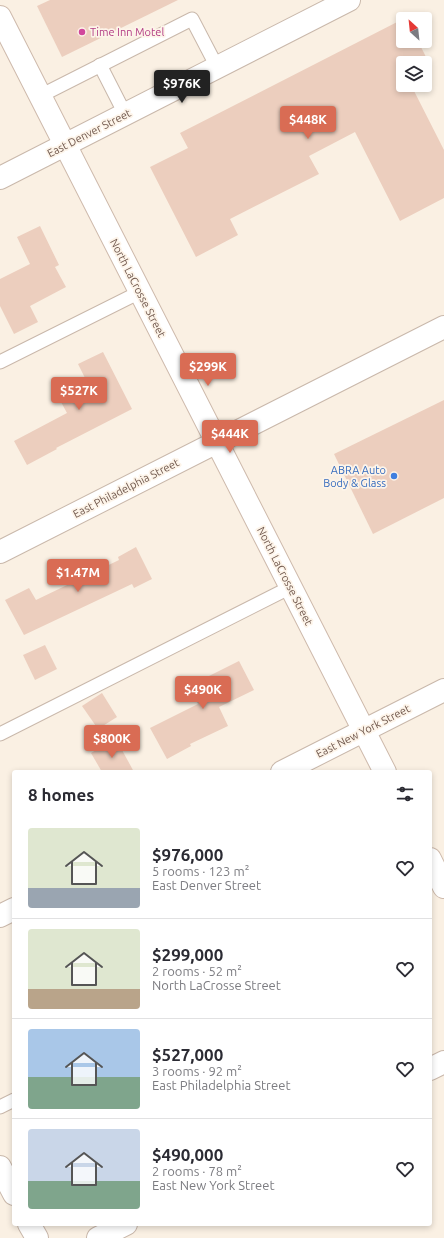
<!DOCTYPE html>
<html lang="en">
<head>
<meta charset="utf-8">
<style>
  :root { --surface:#fff; --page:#f7f7f7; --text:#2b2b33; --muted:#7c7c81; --line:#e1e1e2; --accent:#d96c54 }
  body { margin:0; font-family:Ubuntu,sans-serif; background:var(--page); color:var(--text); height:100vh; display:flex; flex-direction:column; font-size:15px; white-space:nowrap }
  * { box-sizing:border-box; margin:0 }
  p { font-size:13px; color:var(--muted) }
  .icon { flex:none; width:22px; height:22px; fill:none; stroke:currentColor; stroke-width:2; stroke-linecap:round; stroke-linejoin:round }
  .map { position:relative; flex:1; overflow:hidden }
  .drawer { position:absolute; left:12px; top:770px; width:420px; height:456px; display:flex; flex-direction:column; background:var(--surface); border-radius:4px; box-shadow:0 2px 6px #0003 }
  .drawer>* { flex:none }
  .needle { width:26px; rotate:333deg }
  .tools { position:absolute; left:396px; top:12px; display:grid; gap:8px }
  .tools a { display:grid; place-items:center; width:36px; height:36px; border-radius:4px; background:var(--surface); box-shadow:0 2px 6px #0003; font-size:20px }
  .price { position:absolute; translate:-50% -34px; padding:0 9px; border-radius:4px; background:var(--accent); color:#fff; font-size:13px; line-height:26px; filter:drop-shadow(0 1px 2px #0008) }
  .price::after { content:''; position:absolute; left:50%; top:24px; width:12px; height:9px; margin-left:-6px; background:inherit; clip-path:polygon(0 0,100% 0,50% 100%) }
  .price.selected { background:#222; color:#fff }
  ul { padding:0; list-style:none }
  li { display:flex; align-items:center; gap:12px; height:100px; padding:0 16px }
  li+li { border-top:1px solid var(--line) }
  li span { display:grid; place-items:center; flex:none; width:112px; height:80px; border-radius:4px; color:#555 }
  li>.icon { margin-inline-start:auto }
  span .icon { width:48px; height:48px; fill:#fffc; stroke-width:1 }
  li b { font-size:17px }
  h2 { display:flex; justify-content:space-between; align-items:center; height:48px; padding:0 16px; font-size:17px }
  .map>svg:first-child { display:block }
  .building { fill:#eccebe }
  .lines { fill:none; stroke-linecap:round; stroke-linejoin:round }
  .service-casing { stroke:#c9b8ab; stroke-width:15 }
  .minor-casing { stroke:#c9b8ab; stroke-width:24 }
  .secondary-casing { stroke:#cebaac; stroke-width:24 }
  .service { stroke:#fff; stroke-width:13 }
  .minor { stroke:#fff; stroke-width:22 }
  .secondary { stroke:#fff; stroke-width:22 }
  .hotel-dot { fill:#d1479c; stroke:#fdf4e9; stroke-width:1.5 }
  .shop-dot { fill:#3f7fe0; stroke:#fdf4e9; stroke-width:1.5 }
  .labels { text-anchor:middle; stroke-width:3.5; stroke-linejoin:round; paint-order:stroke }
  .hotel-label { font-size:11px; fill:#b23c85; stroke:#fdf4e9; text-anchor:start }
  .street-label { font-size:11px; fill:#6f574c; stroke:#fdf4e9 }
  .shop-label { font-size:11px; fill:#366cbe; stroke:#fdf4e9; text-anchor:end }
</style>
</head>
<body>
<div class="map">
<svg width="444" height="1238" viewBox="0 0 444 1238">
  <rect width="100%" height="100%" fill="#faf0e3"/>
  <g class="building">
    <polygon points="50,0 178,0 62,57 37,6"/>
    <polygon points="403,19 403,41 418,41 430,65 425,67 425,63 403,63 403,85 411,85 444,150 444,198 400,221 355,132 309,156 319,174 230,219 238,235 196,257 150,167 188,148 180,133"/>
    <polygon points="40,226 59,265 55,267 66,287 30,306 38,322 14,334 0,306 0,279 30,264 17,237"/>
    <polygon points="103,352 132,409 56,448 57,449 27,465 14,441 67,413 61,402 82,391 81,387 88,384 78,364"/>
    <polygon points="444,400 444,498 373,534 334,454"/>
    <polygon points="136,547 152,579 134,588 132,584 24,635 5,600 29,588 36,600 119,560 118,557"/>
    <polygon points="45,645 57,669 35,680 23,655"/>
    <polygon points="239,661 254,690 219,707 228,726 190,744 191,746 167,759 150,728 198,704 189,686"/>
    <polygon points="102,693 117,717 98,729 82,706"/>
    <polygon points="116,739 134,772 102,772 91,753"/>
  </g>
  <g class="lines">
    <defs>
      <g id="service">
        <polyline points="100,65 125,114"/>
        <polyline points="40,96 192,19 217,67"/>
        <polyline points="0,362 140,292"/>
        <polyline points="0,734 291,587"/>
        <polyline points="0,1107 14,1100"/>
      </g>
      <g id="minor">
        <polyline points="0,178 349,0"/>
        <polyline points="0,552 444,327"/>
        <polyline points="282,772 444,690"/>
        <polyline points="0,916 14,909"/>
        <polyline points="430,1069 444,1062"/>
        <polyline points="0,1167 14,1194"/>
        <polyline points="29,1224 37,1238"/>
        <polyline points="98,1238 126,1224"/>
      </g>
      <g id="secondary">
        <polyline points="0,17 385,772"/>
        <polyline points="430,859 444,887"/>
      </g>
    </defs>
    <use href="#service" class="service-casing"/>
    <use href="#minor" class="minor-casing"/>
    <use href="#secondary" class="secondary-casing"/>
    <use href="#service" class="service"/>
    <use href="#minor" class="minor"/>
    <use href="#secondary" class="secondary"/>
  </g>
  <circle class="hotel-dot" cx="82" cy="32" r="4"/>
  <circle class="shop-dot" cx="394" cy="476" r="4"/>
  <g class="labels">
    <g class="hotel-label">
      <text x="90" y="36">Time Inn Motel</text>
    </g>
    <g class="street-label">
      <text transform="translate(89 133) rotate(-27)" y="4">East Denver Street</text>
      <text transform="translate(138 288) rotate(63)" y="4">North LaCrosse Street</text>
      <text transform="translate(126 488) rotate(-27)" y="4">East Philadelphia Street</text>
      <text transform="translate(285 576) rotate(63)" y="4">North LaCrosse Street</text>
      <text transform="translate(363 731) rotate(-27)" y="4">East New York Street</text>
    </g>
    <g class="shop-label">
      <text x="386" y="474">ABRA Auto<tspan x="386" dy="13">Body &amp; Glass</tspan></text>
    </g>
  </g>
</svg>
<div class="tools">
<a><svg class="needle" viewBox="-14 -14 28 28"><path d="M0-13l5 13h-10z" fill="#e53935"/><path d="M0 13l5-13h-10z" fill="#7c7c81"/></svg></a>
<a><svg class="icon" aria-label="layers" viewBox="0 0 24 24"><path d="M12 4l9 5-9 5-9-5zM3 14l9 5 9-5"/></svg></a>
</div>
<b class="price selected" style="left:182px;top:104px">$976K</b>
<b class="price" style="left:308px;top:140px">$448K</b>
<b class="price" style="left:208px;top:387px">$299K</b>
<b class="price" style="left:79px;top:411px">$527K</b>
<b class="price" style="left:230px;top:454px">$444K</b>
<b class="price" style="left:78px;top:593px">$1.47M</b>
<b class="price" style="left:203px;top:710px">$490K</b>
<b class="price" style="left:112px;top:759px">$800K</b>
<section class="drawer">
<h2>8 homes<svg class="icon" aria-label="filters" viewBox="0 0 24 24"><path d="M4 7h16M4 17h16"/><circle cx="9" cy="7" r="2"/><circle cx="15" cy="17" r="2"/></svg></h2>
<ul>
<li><span style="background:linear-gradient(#dfe7d0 75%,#9aa5b1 0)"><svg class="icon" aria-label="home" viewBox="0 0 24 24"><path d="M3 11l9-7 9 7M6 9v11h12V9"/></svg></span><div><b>$976,000</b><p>5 rooms · 123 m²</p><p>East Denver Street</p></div><svg class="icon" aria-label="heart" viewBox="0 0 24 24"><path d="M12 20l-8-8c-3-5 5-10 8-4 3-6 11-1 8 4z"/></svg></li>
<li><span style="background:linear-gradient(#dfe7d0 75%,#b9a48a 0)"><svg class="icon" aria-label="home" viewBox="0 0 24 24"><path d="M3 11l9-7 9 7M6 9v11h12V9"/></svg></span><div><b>$299,000</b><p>2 rooms · 52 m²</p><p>North LaCrosse Street</p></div><svg class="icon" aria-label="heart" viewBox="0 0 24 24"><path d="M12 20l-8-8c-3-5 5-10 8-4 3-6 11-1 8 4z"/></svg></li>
<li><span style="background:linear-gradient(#a9c7e8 60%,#7fa58c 0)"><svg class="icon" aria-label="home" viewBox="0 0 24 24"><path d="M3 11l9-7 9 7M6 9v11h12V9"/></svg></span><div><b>$527,000</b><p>3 rooms · 92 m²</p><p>East Philadelphia Street</p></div><svg class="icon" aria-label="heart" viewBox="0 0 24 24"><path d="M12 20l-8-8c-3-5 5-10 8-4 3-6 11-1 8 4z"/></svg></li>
<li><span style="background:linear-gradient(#c9d6e8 65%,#7fa58c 0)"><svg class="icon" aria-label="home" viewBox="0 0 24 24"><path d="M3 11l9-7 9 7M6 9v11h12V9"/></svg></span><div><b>$490,000</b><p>2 rooms · 78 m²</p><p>East New York Street</p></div><svg class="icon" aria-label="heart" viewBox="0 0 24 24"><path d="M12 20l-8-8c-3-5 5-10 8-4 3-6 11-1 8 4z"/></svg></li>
</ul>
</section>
</div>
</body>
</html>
